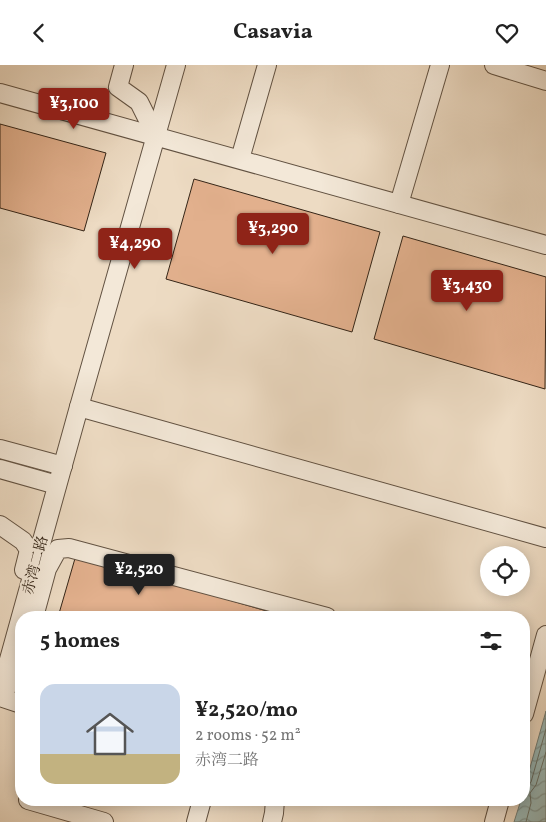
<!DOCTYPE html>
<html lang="en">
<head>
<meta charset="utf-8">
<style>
  :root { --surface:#fff; --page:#f6f6f6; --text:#222; --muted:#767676; --line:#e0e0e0; --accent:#8f2418 }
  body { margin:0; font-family:Vollkorn,"Noto Serif SC",serif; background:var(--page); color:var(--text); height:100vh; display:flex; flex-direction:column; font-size:19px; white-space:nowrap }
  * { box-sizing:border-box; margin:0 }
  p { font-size:16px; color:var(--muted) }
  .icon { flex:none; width:28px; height:28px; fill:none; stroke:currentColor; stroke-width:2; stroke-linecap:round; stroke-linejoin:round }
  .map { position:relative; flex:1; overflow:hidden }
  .details { position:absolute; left:15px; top:546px; width:515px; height:195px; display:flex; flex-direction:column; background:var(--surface); border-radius:20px; box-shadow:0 2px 12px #0003 }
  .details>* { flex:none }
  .controls { position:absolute; left:480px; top:481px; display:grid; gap:10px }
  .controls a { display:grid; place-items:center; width:50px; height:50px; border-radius:50%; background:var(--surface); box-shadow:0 2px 12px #0003; font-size:25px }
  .price { position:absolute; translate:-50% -42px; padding:0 11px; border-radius:5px; background:var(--accent); color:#fff; font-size:16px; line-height:32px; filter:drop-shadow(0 1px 2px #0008) }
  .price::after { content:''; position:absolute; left:50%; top:30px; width:15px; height:11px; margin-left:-8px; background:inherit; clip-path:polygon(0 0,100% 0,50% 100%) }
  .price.current { background:#222; color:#fff }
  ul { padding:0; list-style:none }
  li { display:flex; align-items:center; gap:15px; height:125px; padding:0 25px }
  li+li { border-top:1px solid var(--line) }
  li span { display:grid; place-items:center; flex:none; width:140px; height:100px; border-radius:15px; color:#555 }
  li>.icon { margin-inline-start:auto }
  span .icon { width:60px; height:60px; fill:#fffc; stroke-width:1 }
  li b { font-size:21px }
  h2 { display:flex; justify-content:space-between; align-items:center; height:60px; padding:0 25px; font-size:21px }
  header { display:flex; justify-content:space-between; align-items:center; height:65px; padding:0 25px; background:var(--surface); font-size:22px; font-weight:700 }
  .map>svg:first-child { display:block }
  .water { fill:url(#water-waves); stroke:#717e78 }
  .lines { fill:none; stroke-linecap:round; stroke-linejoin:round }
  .shore { stroke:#677068; stroke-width:1 }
  .building { fill:#e2b08d; stroke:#342517 }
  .minor-casing { stroke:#625242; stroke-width:20 }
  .minor { stroke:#f3e8d8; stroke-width:18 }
  .labels { text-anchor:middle; stroke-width:4; stroke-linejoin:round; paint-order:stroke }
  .street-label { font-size:15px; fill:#342517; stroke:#f3e8d8 }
</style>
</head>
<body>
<header><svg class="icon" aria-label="back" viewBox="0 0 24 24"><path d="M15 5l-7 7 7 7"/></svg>Casavia<svg class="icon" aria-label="heart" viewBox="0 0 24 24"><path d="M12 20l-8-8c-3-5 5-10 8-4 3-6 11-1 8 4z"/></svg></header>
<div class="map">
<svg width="546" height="757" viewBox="0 0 546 757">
  <defs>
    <pattern id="water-waves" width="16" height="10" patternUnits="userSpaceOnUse" patternTransform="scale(1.25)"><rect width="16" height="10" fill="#9abab9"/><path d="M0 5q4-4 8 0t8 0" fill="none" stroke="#7e9795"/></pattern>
  </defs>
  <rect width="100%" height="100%" fill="#eddbc3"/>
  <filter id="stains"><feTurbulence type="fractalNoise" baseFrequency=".004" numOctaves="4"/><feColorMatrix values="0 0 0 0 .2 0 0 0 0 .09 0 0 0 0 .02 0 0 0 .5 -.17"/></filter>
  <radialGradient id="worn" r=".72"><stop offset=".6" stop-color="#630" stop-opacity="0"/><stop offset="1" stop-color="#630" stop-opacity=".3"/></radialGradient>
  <polygon class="water" points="546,646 546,757 514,757 521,735 524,735 524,724"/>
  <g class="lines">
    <g class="shore">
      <polyline points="524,721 528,721 531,717 546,664"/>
      <polyline points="526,757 531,738 530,728 536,720 546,687"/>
    </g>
  </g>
  <g class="building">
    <polygon points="0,59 106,88 84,166 0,143"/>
    <polygon points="194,114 380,167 352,267 166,214"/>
    <polygon points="403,171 546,212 545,324 374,274"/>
    <polygon points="76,490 270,547 268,552 58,552"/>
  </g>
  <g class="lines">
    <defs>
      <g id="minor">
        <polyline points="124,0 118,22 139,37 156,71"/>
        <polyline points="494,0 546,16"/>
        <polyline points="0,28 546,180"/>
        <polyline points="240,94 267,0"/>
        <polyline points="399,139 440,0"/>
        <polyline points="79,342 546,473"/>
        <polyline points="0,384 63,401"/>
        <polyline points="0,404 57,420"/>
        <polyline points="0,460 23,476 29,485 24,505"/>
        <polyline points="34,552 47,504 58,484 69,483 327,552"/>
        <polyline points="4,626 19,607 21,598"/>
        <polyline points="0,627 79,342 176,0"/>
        <polyline points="0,632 21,639"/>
        <polyline points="524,649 546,570"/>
        <polyline points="28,735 104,757"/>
        <polyline points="196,757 202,735"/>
        <polyline points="272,757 274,748 275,735"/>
        <polyline points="494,757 500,735"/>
      </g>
    </defs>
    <use href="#minor" class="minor-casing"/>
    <use href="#minor" class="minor"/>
  </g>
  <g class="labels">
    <g class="street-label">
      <text transform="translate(35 500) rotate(-75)" y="5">赤湾二路</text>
    </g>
  </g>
  <rect width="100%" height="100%" filter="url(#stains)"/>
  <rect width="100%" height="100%" fill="url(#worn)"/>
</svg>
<div class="controls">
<a><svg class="icon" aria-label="locate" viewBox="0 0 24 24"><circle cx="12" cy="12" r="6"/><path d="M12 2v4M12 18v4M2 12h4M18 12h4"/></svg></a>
</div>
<b class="price" style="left:74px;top:65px">¥3,100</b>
<b class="price" style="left:273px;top:190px">¥3,290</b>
<b class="price" style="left:135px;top:205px">¥4,290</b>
<b class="price" style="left:467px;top:247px">¥3,430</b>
<b class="price current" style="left:139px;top:531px">¥2,520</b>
<section class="details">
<h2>5 homes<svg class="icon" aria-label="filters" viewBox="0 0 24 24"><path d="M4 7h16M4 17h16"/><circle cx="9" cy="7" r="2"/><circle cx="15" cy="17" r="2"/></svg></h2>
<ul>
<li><span style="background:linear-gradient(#c9d6e8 70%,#c2b280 0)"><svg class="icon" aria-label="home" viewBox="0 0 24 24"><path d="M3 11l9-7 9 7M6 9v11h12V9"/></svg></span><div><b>¥2,520/mo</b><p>2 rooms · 52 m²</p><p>赤湾二路</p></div></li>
</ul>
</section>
</div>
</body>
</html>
